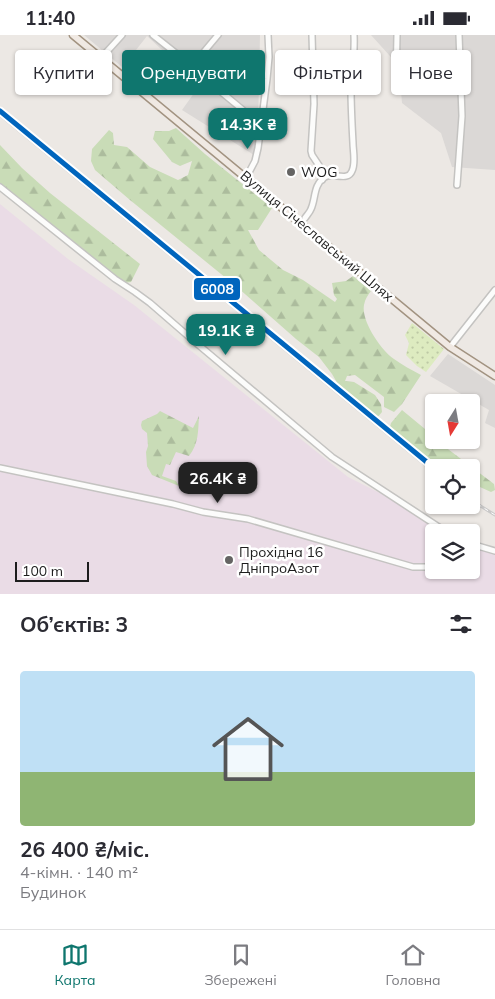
<!DOCTYPE html>
<html lang="uk">
<head>
<meta charset="utf-8">
<style>
  :root { --surface:#fff; --page:#f2f2f3; --text:#2b2b33; --muted:#7c7c81; --line:#e1e1e2; --accent:#0f766e }
  body { margin:0; font-family:Mulish,sans-serif; background:var(--page); color:var(--text); height:100vh; display:flex; flex-direction:column; font-size:19px; white-space:nowrap }
  * { box-sizing:border-box; margin:0 }
  p { font-size:16px; color:var(--muted) }
  .icon { flex:none; width:28px; height:28px; fill:none; stroke:currentColor; stroke-width:2; stroke-linecap:round; stroke-linejoin:round }
  .map { position:relative; height:559px; overflow:hidden }
  .side { display:flex; flex-direction:column; background:var(--surface); flex:1 }
  .side>* { flex:none }
  .top-card { position:absolute; left:15px; top:15px; width:465px; height:45px; display:flex; gap:10px }
  .needle { width:32px; rotate:191deg }
  .buttons { position:absolute; left:425px; top:359px; display:grid; gap:10px }
  .buttons a { display:grid; place-items:center; width:55px; height:55px; border-radius:5px; background:var(--surface); box-shadow:0 1px 4px #0004; font-size:25px }
  .scale { position:absolute; left:15px; bottom:12px; width:74px; box-sizing:border-box; padding-left:5px; border:2px solid #1d1d1d; border-top:0; font-size:14px; line-height:18px; white-space:nowrap; color:#1d1d1d; -webkit-text-stroke:4px #fff; paint-order:stroke }
  .price { position:absolute; translate:-50% -42px; padding:0 11px; border-radius:10px; background:var(--accent); color:#fff; font-size:16px; line-height:32px; filter:drop-shadow(0 1px 2px #0008) }
  .price::after { content:''; position:absolute; left:50%; top:30px; width:15px; height:11px; margin-left:-8px; background:inherit; clip-path:polygon(0 0,100% 0,50% 100%) }
  .price.current { background:#222; color:#fff }
  ul { padding:0; list-style:none }
  li { display:grid; align-content:center; gap:10px; height:265px; padding:0 20px }
  li span { display:grid; place-items:center; height:155px; border-radius:5px; color:#555 }
  li>.icon { margin-inline-start:auto }
  span .icon { width:90px; height:90px; fill:#fffc; stroke-width:1 }
  li b { font-size:21px }
  h2 { display:flex; justify-content:space-between; align-items:center; height:60px; padding:0 20px; font-size:21px }
  .chip { padding:0 18px; border-radius:5px; background:var(--surface); box-shadow:0 1px 4px #0004; font-size:18px; line-height:45px }
  .chip.current { background:var(--accent); color:#fff }
  .status { display:flex; justify-content:space-between; align-items:center; height:35px; padding:0 25px; background:var(--surface); direction:ltr }
  .status svg { height:14px; fill:currentColor }
  .dock { display:flex; justify-content:space-around; align-items:center; height:70px; border-top:1px solid var(--line); background:var(--surface); font-size:14px; color:var(--muted) }
  .dock a { display:grid; justify-items:center; gap:2px }
  .dock .current { color:var(--accent) }
  .map>svg:first-child { display:block }
  .residential { fill:#dbd8d6 }
  .industrial { fill:#eadce6 }
  .grass { fill:url(#grass-dots) }
  .forest { fill:url(#forest-firs) }
  .lines { fill:none; stroke-linecap:round; stroke-linejoin:round }
  .minor-casing { stroke:#c4c3c1; stroke-width:8 }
  .major-casing { stroke:#a29381; stroke-width:9 }
  .minor { stroke:#fcfcfb; stroke-width:5 }
  .major { stroke:#f0e9e3; stroke-width:6 }
  .rail-casing { stroke:#cac9c9; stroke-width:3 }
  .rail { stroke:#fff; stroke-width:1; stroke-dasharray:4; stroke-linecap:butt }
  .rail-1-casing { stroke:#fff; stroke-width:9 }
  .rail-1 { stroke:#0065bd; stroke-width:5 }
  .poi-dot { fill:#656463; stroke:#fff; stroke-width:2 }
  .labels { text-anchor:middle; stroke-width:5; stroke-linejoin:round; paint-order:stroke }
  .poi-label { font-size:14px; fill:#1d1d1d; stroke:#fff; text-anchor:start }
  .street-label { font-size:14px; fill:#1d1d1d; stroke:#fff }
  .line-badge { stroke:#fff; stroke-width:2 }
  .badge-label { font-size:14px; text-anchor:middle; font-weight:bold; fill:#fff }
</style>
</head>
<body>
<div class="status"><b>11:40</b><svg viewBox="0 0 49 12"><path d="M0 12V9h3v3zM5 12V6h3v6zM10 12V3h3v9zM15 12V0h3v12zM26 1h20v11H26zM47 4h2v5h-2z"/></svg></div>
<div class="map">
<svg width="495" height="559" viewBox="0 0 495 559">
  <defs>
    <pattern id="grass-dots" width="8" height="8" patternUnits="userSpaceOnUse" patternTransform="scale(1.25)"><rect width="8" height="8" fill="#ddebc0"/><path d="M2 2h.1M6 6h.1" fill="none" stroke="#bdc9a5" stroke-width="1.8" stroke-linecap="round"/></pattern>
    <pattern id="forest-firs" width="22" height="20" patternUnits="userSpaceOnUse" patternTransform="scale(1.25)"><rect width="22" height="20" fill="#c9dcb7"/><path d="M5 1l3.5 6h-7zM16 11l3.5 6h-7z" fill="#acbc9d"/></pattern>
  </defs>
  <rect width="100%" height="100%" fill="#ece8e4"/>
  <g class="residential">
    <polygon points="84,0 260,0 258,93 254,120 182,75 202,47 187,38 147,1 136,15 147,24 134,42"/>
    <polygon points="371,0 495,0 495,135 452,132 441,98 402,68 399,31"/>
    <polygon points="448,319 495,350 495,393 485,388 489,375 430,341"/>
  </g>
  <polygon class="industrial" points="0,169 68,224 134,270 348,442 457,497 434,498 434,535 471,535 471,505 495,517 495,559 0,559"/>
  <polygon class="grass" points="412,288 444,314 426,337 417,331 406,320 409,308 405,300"/>
  <g class="forest">
    <path d="M176 93 205 119 272 173 258 195H248L259 215 283 235 303 245 335 267 337 264 334 260 332 248 346 246 353 241 371 256C368 260 365 264 364 270 361 286 381 315 394 324 402 330 412 335 421 340L402 369 394 377 384 372V362L355 340 347 341 345 346 354 347 375 360 381 369 382 377 377 383 339 351 332 339 319 322 296 304 237 252 130 165 95 135 91 126 92 114 109 95 113 98 114 110 127 112 150 132 178 145 188 140 192 126 180 131 172 127 153 104 155 96H169Z"/>
    <polygon points="0,110 22,133 50,158 140,229 131,247 125,248 115,242 0,150"/>
    <polygon points="402,375 425,394 427,399 434,404 434,405 436,405 494,449 495,455 491,457 471,448 471,432 442,432 423,419 390,392 391,388"/>
    <path d="M160 376 193 393 199 381C198 396 199 408 189 421L176 417 170 430 166 429 162 441 176 446 179 451 152 440 147 431 146 417 148 411 147 398 142 394 141 390 142 386 157 379Z"/>
  </g>
  <g class="lines">
    <defs>
      <g id="minor">
        <polyline points="153,0 192,31 218,0"/>
        <polyline points="312,0 314,69 311,116 312,120 322,135 322,145"/>
        <polyline points="102,22 122,0"/>
        <polyline points="192,31 214,51 261,90"/>
        <polyline points="396,49 397,0"/>
        <polyline points="246,143 255,126 258,113 267,44 269,22 268,0"/>
        <polyline points="457,150 462,81 459,0"/>
        <polyline points="0,152 115,244 135,257 150,268 195,307 332,422 448,498"/>
        <path d="M305 183C307 180 310 177 311 174 316 163 313 150 325 142 333 137 348 147 352 136 356 128 353 116 353 108 352 90 351 72 351 54 352 36 355 18 354 0"/>
        <polyline points="450,312 495,255"/>
        <polyline points="0,433 173,469 203,477 248,484 413,532 426,532 434,530"/>
        <polyline points="471,511 478,511 495,516"/>
      </g>
      <polyline id="major" points="73,0 450,312 495,341"/>
    </defs>
    <use href="#minor" class="minor-casing"/>
    <use href="#major" class="major-casing"/>
    <use href="#minor" class="minor"/>
    <use href="#major" class="major"/>
    <defs>
      <g id="rail">
        <polyline points="0,80 434,437"/>
        <polyline points="471,465 495,480"/>
      </g>
    </defs>
    <use href="#rail" class="rail-casing"/>
    <use href="#rail" class="rail"/>
    <defs>
      <polyline id="rail-1" points="0,76 434,433"/>
    </defs>
    <use href="#rail-1" class="rail-1-casing"/>
    <use href="#rail-1" class="rail-1"/>
  </g>
  <g class="poi-dot">
    <circle cx="291" cy="137" r="5"/>
    <circle cx="229" cy="525" r="5"/>
  </g>
  <g class="labels">
    <g class="poi-label">
      <text x="301" y="142">WOG</text>
      <text x="239" y="522">Прохідна 16<tspan x="239" dy="16">ДніпроАзот</tspan></text>
    </g>
    <g class="street-label">
      <text transform="translate(317 201) rotate(40)" y="5">Вулиця Січеславський Шлях</text>
    </g>
  </g>
  <rect class="line-badge" x="193" y="242" width="48" height="24" rx="5" fill="#0065bd"/>
  <g class="badge-label">
    <text x="217" y="259">6008</text>
  </g>
</svg>
<div class="buttons">
<a><svg class="needle" viewBox="-14 -14 28 28"><path d="M0-13l5 13h-10z" fill="#e53935"/><path d="M0 13l5-13h-10z" fill="#7c7c81"/></svg></a>
<a><svg class="icon" aria-label="locate" viewBox="0 0 24 24"><circle cx="12" cy="12" r="6"/><path d="M12 2v4M12 18v4M2 12h4M18 12h4"/></svg></a>
<a><svg class="icon" aria-label="layers" viewBox="0 0 24 24"><path d="M12 4l9 5-9 5-9-5zM3 14l9 5 9-5"/></svg></a>
</div>
<div class="scale">100 m</div>
<b class="price" style="left:248px;top:115px">14.3K ₴</b>
<b class="price" style="left:226px;top:321px">19.1K ₴</b>
<b class="price current" style="left:218px;top:469px">26.4K ₴</b>
<div class="top-card">
<a class="chip">Купити</a>
<a class="chip current">Орендувати</a>
<a class="chip">Фільтри</a>
<a class="chip">Нове</a>
</div>
</div>
<section class="side">
<h2>Об’єктів: 3<svg class="icon" aria-label="filters" viewBox="0 0 24 24"><path d="M4 7h16M4 17h16"/><circle cx="9" cy="7" r="2"/><circle cx="15" cy="17" r="2"/></svg></h2>
<ul>
<li><span style="background:linear-gradient(#bfe0f5 65%,#8fb573 0)"><svg class="icon" aria-label="home" viewBox="0 0 24 24"><path d="M3 11l9-7 9 7M6 9v11h12V9"/></svg></span><div><b>26 400 ₴/міс.</b><p>4-кімн. · 140 m²</p><p>Будинок</p></div></li>
</ul>
</section>
<nav class="dock">
<a class="current"><svg class="icon" aria-label="map" viewBox="0 0 24 24"><path d="M3 6l6-2 6 2 6-2v14l-6 2-6-2-6 2zM9 4v14M15 6v14"/></svg>Карта</a>
<a><svg class="icon" aria-label="saved" viewBox="0 0 24 24"><path d="M7 4h10v16l-5-4-5 4z"/></svg>Збережені</a>
<a><svg class="icon" aria-label="home" viewBox="0 0 24 24"><path d="M3 11l9-7 9 7M6 9v11h12V9"/></svg>Головна</a>
</nav>
</body>
</html>
